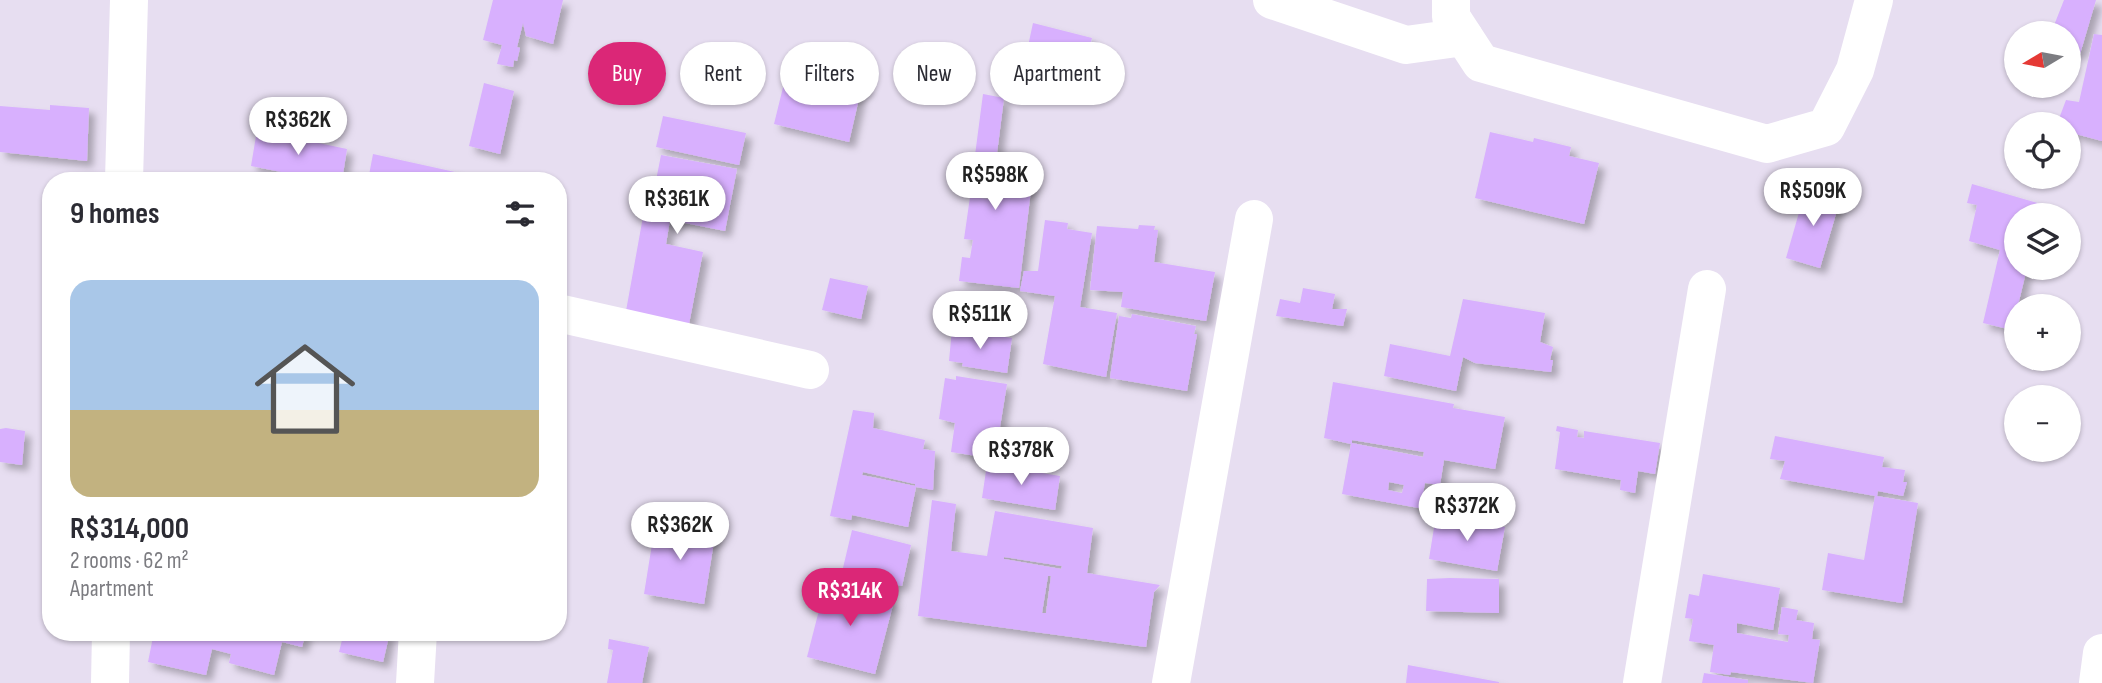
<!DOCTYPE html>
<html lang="en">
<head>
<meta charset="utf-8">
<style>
  :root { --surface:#fff; --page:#f2f2f3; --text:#2b2b33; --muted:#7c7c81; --line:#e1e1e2; --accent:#db2777 }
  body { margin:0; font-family:"Sofia Sans Condensed",sans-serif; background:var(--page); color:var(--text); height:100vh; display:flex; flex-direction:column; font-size:26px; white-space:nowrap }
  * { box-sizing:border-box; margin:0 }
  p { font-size:23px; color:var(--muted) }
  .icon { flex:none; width:38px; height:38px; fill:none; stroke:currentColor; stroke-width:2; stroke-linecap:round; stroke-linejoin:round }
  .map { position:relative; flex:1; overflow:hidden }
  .sheet { position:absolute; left:42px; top:172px; width:525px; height:469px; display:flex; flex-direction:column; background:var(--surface); border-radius:28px; box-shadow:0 2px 5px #0004 }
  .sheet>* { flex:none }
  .hud { position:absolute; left:588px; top:42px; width:665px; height:63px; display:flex; gap:14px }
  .needle { width:46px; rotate:260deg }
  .fabs { position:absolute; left:2004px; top:21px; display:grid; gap:14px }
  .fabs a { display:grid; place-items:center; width:77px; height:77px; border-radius:50%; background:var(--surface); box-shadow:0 2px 5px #0004; font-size:35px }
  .price { position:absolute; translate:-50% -60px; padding:0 16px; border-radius:24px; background:#fff; color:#222; font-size:23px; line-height:46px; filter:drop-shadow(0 2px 4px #0008) }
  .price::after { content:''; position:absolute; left:50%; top:42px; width:21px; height:16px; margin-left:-10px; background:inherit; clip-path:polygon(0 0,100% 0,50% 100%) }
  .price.on { background:var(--accent); color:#fff }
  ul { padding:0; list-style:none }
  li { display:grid; align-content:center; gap:14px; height:371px; padding:0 28px }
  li+li { border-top:2px solid var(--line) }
  li span { display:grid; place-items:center; height:217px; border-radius:21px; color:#555 }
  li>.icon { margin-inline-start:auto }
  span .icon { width:126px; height:126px; fill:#fffc; stroke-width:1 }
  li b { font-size:30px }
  h2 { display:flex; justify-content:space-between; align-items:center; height:84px; padding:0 28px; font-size:30px }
  .chip { padding:0 24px; border-radius:32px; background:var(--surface); box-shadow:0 2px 5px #0004; font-size:24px; line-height:63px }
  .chip.on { background:var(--accent); color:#fff }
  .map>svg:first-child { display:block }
  .building { fill:#d8b0fe; fill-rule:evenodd; filter:url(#shadow) }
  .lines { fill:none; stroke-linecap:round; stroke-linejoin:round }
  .minor { stroke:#fff; stroke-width:38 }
</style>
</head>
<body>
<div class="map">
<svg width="2102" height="683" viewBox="0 0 2102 683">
  <defs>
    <filter id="shadow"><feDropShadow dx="6" dy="6" stdDeviation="3.5" flood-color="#0004"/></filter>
  </defs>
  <rect width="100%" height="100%" fill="#e7def1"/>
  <g class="building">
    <polygon points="493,0 563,0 553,44 526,36 523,23 517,47 520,48 517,61 514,60 513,67 497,64 502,45 483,40"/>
    <polygon points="2064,0 2096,0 2080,54 2068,51 2068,33 2051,33"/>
    <polygon points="1033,23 1092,38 1085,64 1053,57 1052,65 1025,60"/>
    <polygon points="2094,34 2102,35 2102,141 2068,132 2068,124 2057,124 2066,100 2079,102"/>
    <polygon points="788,67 867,85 866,92 861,90 849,142 774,124"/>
    <polygon points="484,83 514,91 500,154 469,146"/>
    <polygon points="983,94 1004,98 994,177 1032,182 1019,288 959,281 962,257 970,258 973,240 964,239 970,197 989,199 991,182 972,178"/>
    <polygon points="50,105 89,108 87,161 0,152 0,106 50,110"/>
    <polygon points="663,116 746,133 739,165 656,147"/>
    <polygon points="257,130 347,149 342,180 322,180 251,166"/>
    <polygon points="1490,132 1533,142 1534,138 1571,147 1569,156 1599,163 1584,224 1475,198"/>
    <polygon points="373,154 455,172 453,180 368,180"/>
    <polygon points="661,155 737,169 725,231 670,220 666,244 703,252 689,324 626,311 646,200 652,201"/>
    <polygon points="1972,184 2041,204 2039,215 2016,215 2016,268 2027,268 2012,330 1983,323 2000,250 1969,241 1977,205 1967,203"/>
    <polygon points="1806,188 1841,197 1820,268 1786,258"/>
    <polygon points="1045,220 1068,223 1067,229 1092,233 1080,307 1117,313 1106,377 1043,364 1055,296 1020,291 1024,271 1038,271"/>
    <polygon points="1139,225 1155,226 1154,230 1158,230 1154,262 1215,272 1206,321 1121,307 1123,292 1090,290 1097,226 1138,229"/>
    <polygon points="830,278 868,286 861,319 822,310"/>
    <polygon points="1303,288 1335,294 1332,309 1347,309 1343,326 1276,316 1280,299 1300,303"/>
    <polygon points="1463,299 1545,313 1540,342 1553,347 1550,360 1553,360 1551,372 1475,363 1463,357 1456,391 1384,376 1390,344 1450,356"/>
    <polygon points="1132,314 1196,326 1194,334 1197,334 1187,391 1110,378 1119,316 1131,318"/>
    <polygon points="952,329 1012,338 1007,373 962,366 963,363 949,361"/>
    <polygon points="956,376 1007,384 1000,427 1007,428 1002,460 951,452 955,423 939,419 945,378 956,380"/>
    <path d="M1333 382 1454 404 1453 408 1505 417 1495 469 1444 460 1440 485 1425 483 1423 494 1438 496 1435 511 1342 494 1351 444 1324 438ZM1352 440 1424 452 1423 457 1352 443ZM1389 482 1404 485 1402 493 1388 490Z"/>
    <path d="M853 410 874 413 873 428 925 440 923 449 935 451 933 490 916 487 908 527 852 515 851 520 830 516ZM863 472 915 484V486L862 475Z"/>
    <polygon points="1557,426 1578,430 1577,437 1584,438 1584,431 1660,443 1655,474 1638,471 1635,493 1620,490 1621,480 1555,469 1560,432 1556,431"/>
    <polygon points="6,428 25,431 22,465 0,462 0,429"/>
    <polygon points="1775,436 1884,457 1882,467 1905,470 1903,482 1907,482 1903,496 1878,491 1877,496 1918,503 1902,603 1822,590 1828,553 1864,560 1875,496 1780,479 1785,461 1770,459"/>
    <polygon points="987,464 1060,476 1055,510 982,498"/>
    <path d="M932 500 956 504 951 551 987 556 995 511 1093 528 1087 573 1160 585 1154 592 1146 647 918 616ZM1004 557 1062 566 1061 569 1004 559ZM1048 576H1051L1046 613H1042Z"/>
    <polygon points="1436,515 1505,527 1497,571 1429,559"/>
    <polygon points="656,519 716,529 704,604 644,594"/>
    <polygon points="852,530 911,545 902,586 842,572"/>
    <polygon points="1703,574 1780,588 1773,630 1737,623 1737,633 1788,642 1789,635 1778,634 1782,607 1798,610 1796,620 1814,623 1812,639 1820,640 1813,683 1731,672 1730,675 1710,672 1714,645 1689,641 1693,619 1685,618 1689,594 1699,596"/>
    <polygon points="1450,578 1499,579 1499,613 1426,611 1427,579"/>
    <polygon points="829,581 894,601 875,674 807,657 826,583"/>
    <polygon points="154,632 200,634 306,632 302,647 282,642 274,675 229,663 231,654 212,649 206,675 148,662"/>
    <polygon points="344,632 390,632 383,662 339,652"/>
    <polygon points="609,639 649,647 642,683 607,683 613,650 608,649"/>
    <polygon points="1408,665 1499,682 1499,683 1406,683"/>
    <polygon points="1704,673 1748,680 1748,683 1702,683"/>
  </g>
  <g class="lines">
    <g class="minor">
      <polyline points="1272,0 1406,45 1464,37"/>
      <polyline points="1451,0 1451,17 1481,63 1767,144 1826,127 1855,70 1874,0"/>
      <polyline points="124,180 129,0"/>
      <polyline points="558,313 810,370"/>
      <polyline points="110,683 111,632"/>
      <polyline points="415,683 418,632"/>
      <polyline points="1171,683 1254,219"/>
      <polyline points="1642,683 1707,289"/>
      <polyline points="2098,683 2102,653"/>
    </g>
  </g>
</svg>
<div class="fabs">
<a><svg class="needle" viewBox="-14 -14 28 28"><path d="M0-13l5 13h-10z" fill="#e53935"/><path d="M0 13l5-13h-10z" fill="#7c7c81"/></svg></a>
<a><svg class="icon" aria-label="locate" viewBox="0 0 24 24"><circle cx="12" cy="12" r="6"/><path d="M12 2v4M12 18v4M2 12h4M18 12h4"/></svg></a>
<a><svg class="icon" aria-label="layers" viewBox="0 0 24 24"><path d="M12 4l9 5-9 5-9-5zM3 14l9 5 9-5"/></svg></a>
<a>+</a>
<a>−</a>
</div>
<b class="price" style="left:298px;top:157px">R$362K</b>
<b class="price" style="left:995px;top:212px">R$598K</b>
<b class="price" style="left:1813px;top:228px">R$509K</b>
<b class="price" style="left:677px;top:236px">R$361K</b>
<b class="price" style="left:980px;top:351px">R$511K</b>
<b class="price" style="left:1021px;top:487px">R$378K</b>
<b class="price" style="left:1467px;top:543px">R$372K</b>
<b class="price" style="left:680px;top:562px">R$362K</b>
<b class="price on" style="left:850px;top:628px">R$314K</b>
<div class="hud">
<a class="chip on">Buy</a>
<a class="chip">Rent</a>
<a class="chip">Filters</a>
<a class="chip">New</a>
<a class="chip">Apartment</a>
</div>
<section class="sheet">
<h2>9 homes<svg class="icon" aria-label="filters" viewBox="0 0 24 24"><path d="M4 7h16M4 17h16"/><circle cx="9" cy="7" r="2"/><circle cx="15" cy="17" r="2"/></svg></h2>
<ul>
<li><span style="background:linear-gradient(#a9c7e8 60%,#c2b280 0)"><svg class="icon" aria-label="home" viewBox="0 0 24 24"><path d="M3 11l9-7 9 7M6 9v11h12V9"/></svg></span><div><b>R$314,000</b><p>2 rooms · 62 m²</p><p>Apartment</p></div></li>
</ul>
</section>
</div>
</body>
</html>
